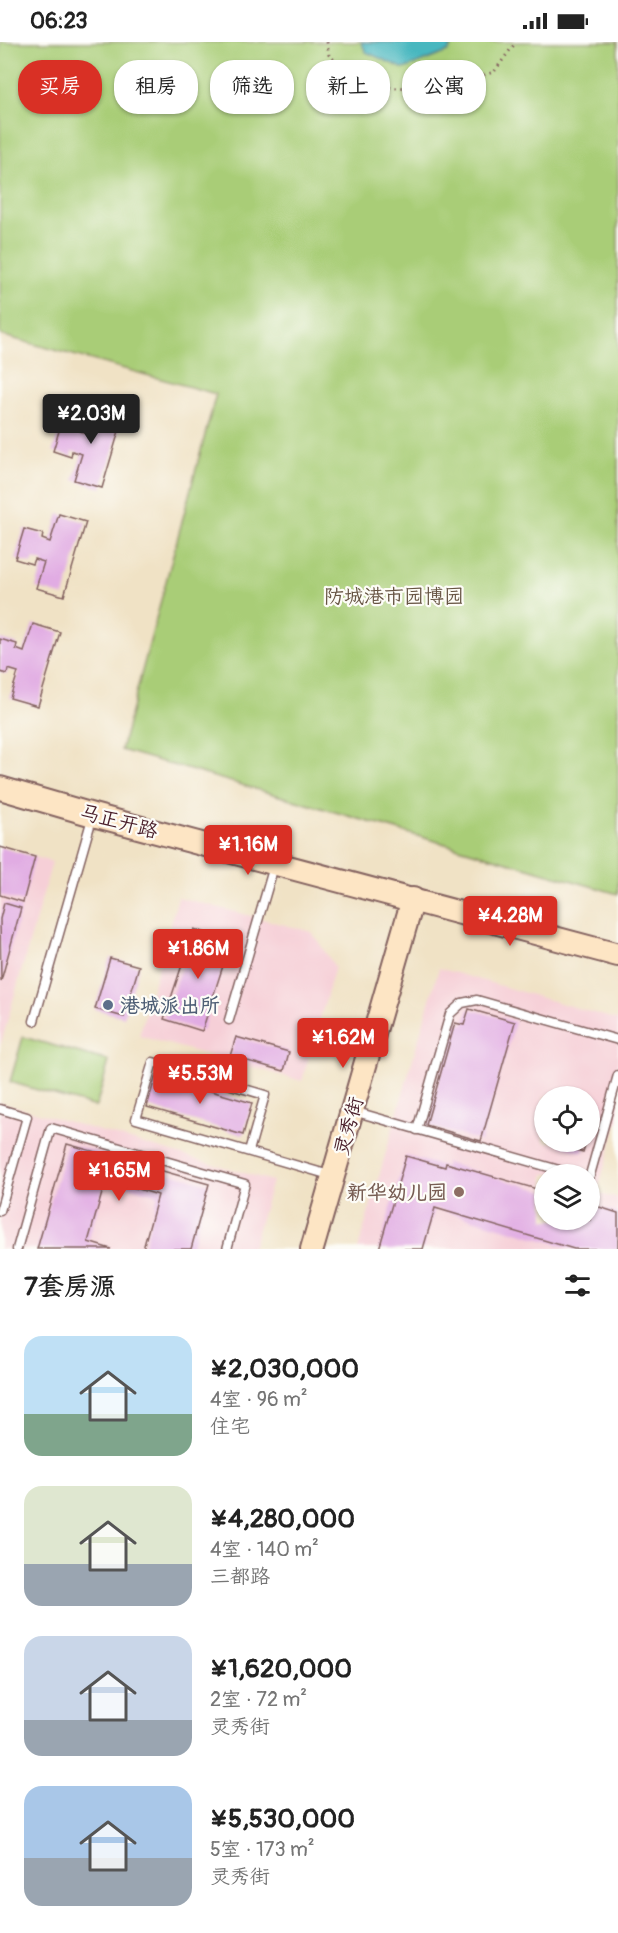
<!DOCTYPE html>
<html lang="zh">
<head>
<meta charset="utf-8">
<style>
  :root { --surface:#fff; --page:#f6f6f6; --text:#222; --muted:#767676; --accent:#d93025 }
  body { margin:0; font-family:Pangolin,"LXGW WenKai TC",sans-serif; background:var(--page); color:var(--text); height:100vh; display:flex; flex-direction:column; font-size:22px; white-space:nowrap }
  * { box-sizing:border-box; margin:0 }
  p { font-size:20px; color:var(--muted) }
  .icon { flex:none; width:33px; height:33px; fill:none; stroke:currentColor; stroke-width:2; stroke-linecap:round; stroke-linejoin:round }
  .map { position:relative; height:1207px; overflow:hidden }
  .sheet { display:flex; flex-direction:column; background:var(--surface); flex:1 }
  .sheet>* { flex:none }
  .hud { position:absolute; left:18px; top:18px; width:582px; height:54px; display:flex; gap:12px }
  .buttons { position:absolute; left:534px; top:1044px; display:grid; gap:12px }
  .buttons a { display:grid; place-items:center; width:66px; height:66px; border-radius:50%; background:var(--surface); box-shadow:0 2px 4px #0004; font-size:30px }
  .price { position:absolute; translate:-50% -51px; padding:0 14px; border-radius:6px; background:var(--accent); color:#fff; font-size:20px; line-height:39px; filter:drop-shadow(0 2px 3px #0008) }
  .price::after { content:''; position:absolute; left:50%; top:36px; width:18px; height:14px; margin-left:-9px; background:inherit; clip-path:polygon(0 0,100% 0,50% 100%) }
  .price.current { background:#222; color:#fff }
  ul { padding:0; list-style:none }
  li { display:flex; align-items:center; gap:18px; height:150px; padding:0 24px }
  li span { display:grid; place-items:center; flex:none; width:168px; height:120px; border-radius:18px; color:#555 }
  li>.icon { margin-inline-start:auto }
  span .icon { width:72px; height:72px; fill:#fffc; stroke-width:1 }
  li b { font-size:26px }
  h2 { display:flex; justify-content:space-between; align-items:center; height:72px; padding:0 24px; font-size:26px }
  .chip { padding:0 21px; border-radius:24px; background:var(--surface); box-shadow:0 2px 4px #0004; font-size:21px; line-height:54px }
  .chip.current { background:var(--accent); color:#fff }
  .status { display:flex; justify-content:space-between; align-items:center; height:42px; padding:0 30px; background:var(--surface); direction:ltr }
  .status svg { height:16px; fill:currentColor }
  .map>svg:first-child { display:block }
  .built { fill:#f6cfd7; fill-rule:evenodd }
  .green { fill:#a9cd77; stroke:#7a7651; stroke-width:1.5 }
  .water { fill:#47b7bf; stroke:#486b75; stroke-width:1.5 }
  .building { fill:#e1ace3 }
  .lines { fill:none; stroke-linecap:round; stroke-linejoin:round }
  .lane-casing { stroke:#846361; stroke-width:11 }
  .secondary-casing { stroke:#846361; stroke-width:26 }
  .path { stroke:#846361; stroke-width:3; stroke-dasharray:1.5 4.5; stroke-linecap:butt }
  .lane { stroke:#fff; stroke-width:8 }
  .secondary { stroke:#fde5c4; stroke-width:22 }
  .service-dot { fill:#5c6f8a; stroke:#fdfcf7; stroke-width:2 }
  .education-dot { fill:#8d6e63; stroke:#fdfcf7; stroke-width:2 }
  .labels { text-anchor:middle; stroke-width:4.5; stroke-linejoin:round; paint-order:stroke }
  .park-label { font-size:20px; fill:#665342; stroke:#fdfcf7 }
  .street-label { font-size:20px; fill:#4a1f2b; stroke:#fdfcf7 }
  .service-label { font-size:20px; font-weight:bold; fill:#4e5e75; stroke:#fdfcf7; text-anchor:start }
  .education-label { font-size:20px; font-weight:bold; fill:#785e54; stroke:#fdfcf7; text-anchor:end }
</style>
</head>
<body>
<div class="status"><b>06:23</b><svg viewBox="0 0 49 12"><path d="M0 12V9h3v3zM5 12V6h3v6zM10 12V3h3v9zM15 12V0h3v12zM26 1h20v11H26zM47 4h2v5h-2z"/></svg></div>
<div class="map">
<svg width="618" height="1207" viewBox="0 0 618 1207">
  <rect width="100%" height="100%" fill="#fdfcf7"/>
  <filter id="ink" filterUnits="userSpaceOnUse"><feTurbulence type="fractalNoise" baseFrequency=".0167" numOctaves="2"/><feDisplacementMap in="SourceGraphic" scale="12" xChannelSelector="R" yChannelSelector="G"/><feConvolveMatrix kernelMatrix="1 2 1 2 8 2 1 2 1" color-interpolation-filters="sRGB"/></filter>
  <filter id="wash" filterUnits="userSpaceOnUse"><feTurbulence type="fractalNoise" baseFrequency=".008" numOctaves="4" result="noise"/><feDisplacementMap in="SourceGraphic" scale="24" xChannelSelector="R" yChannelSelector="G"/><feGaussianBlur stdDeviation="1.35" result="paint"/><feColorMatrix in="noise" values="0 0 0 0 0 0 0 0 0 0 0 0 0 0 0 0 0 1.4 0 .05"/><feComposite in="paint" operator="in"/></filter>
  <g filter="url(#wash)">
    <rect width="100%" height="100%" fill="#f0e2c5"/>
    <g class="built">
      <polygon points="0,805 52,820 0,1005"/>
      <polygon points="178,855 312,890 335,925 302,1039 139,994"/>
      <path d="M439 926 618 978V1077L597 1151 618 1157V1207H358ZM544 1054H590V1100H544ZM544 1132H590V1178H544Z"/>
      <polygon points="0,1060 272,1139 252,1207 0,1207"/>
    </g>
    <g class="green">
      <polygon points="0,0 618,0 618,852 121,708 216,352 0,293"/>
      <polygon points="23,995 109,1019 96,1065 10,1040"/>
    </g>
    <polygon class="water" points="361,0 454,0 448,10 404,27 366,10"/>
    <g id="blocks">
      <g class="building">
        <polygon points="97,364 124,372 102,446 74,438 82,412 72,409 71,415 53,409 62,379 81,384 80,389 88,392"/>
        <polygon points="59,472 86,480 64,554 36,546 44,520 34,517 32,522 15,517 24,487 43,492 42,497 50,500"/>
        <polygon points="33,582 60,590 38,664 10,656 18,630 8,627 7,632 0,630 0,597 17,602 16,607 24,610"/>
        <polygon points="0,805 35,815 23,860 0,853"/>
        <polygon points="4,861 21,866 1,939 0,877"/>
        <polygon points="194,887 231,899 202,989 164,977"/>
        <polygon points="110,916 139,924 124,975 95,967"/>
        <polygon points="469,967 515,980 481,1099 426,1083 455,981 464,983"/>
        <polygon points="236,995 289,1010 284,1029 230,1014"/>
        <polygon points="156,1033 252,1061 243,1093 147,1065"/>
        <polygon points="590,1070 595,1072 590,1087"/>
        <polygon points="562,1100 586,1100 583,1110 561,1104"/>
        <polygon points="67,1102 209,1142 191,1207 143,1207 158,1153 106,1137 88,1200 111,1207 37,1207"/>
        <polygon points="406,1114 445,1125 446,1121 544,1149 544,1178 590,1178 590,1162 618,1171 618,1207 574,1207 435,1166 423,1207 379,1207"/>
      </g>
    </g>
  </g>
  <g filter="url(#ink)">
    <use href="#blocks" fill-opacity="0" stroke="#846361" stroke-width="1.5"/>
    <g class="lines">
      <defs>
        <g id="lane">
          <polyline points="229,978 274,824"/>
          <polyline points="34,979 93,773"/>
          <polyline points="0,1067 27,1075 0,1169"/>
          <polyline points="353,1069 573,1132"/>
          <polyline points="417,1088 450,972 462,961 477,958 618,998"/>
          <polyline points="249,1109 265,1053 153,1020 136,1077 333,1134"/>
          <polyline points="590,1133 618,1033"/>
          <polyline points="17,1207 51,1086 245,1142 227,1207"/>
        </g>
        <g id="secondary">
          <polyline points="0,746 93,773 618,913"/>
          <polyline points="312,1207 413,857"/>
        </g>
      </defs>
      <use href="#lane" class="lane-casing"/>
      <use href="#secondary" class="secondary-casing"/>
      <polyline class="path" points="327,0 329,13 353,36 392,46 447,44 494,30 516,0"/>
      <use href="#lane" class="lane"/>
      <use href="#secondary" class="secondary"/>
    </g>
  </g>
  <circle class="service-dot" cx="108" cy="963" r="6"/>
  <circle class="education-dot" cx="459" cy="1150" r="6"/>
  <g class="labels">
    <g class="park-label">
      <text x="394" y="561">防城港市园博园</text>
    </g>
    <g class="street-label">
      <text transform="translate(119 779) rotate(15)" y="7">马正开路</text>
      <text transform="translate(348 1084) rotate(-74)" y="7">灵秀街</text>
    </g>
    <g class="service-label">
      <text x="120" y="970">港城派出所</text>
    </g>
    <g class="education-label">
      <text x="447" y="1157">新华幼儿园</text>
    </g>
  </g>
</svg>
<div class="buttons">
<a><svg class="icon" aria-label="locate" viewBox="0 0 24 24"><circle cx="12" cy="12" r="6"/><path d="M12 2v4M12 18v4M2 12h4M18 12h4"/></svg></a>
<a><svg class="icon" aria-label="layers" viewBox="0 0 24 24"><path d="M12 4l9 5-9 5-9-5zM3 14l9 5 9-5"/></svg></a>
</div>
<b class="price current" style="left:91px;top:403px">¥2.03M</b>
<b class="price" style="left:248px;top:834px">¥1.16M</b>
<b class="price" style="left:510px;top:905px">¥4.28M</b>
<b class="price" style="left:198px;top:938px">¥1.86M</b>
<b class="price" style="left:343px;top:1027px">¥1.62M</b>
<b class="price" style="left:200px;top:1063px">¥5.53M</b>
<b class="price" style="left:119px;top:1160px">¥1.65M</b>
<div class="hud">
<a class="chip current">买房</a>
<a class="chip">租房</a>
<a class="chip">筛选</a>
<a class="chip">新上</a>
<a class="chip">公寓</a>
</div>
</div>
<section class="sheet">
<h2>7套房源<svg class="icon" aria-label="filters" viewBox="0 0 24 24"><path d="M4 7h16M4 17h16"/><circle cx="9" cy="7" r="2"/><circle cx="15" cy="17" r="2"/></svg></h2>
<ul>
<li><span style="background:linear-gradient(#bfe0f5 65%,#7fa58c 0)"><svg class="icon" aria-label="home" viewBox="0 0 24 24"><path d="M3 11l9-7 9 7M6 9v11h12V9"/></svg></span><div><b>¥2,030,000</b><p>4室 · 96 m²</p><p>住宅</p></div></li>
<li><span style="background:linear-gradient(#dfe7d0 65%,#9aa5b1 0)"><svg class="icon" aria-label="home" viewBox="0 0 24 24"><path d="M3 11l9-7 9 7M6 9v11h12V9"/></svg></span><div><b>¥4,280,000</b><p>4室 · 140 m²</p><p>三都路</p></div></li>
<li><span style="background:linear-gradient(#c9d6e8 70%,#9aa5b1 0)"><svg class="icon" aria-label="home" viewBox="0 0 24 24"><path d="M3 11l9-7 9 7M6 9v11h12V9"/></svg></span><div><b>¥1,620,000</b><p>2室 · 72 m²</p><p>灵秀街</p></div></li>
<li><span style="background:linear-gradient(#a9c7e8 60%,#9aa5b1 0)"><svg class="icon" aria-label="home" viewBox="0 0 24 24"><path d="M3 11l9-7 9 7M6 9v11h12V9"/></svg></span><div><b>¥5,530,000</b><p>5室 · 173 m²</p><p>灵秀街</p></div></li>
</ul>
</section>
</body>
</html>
